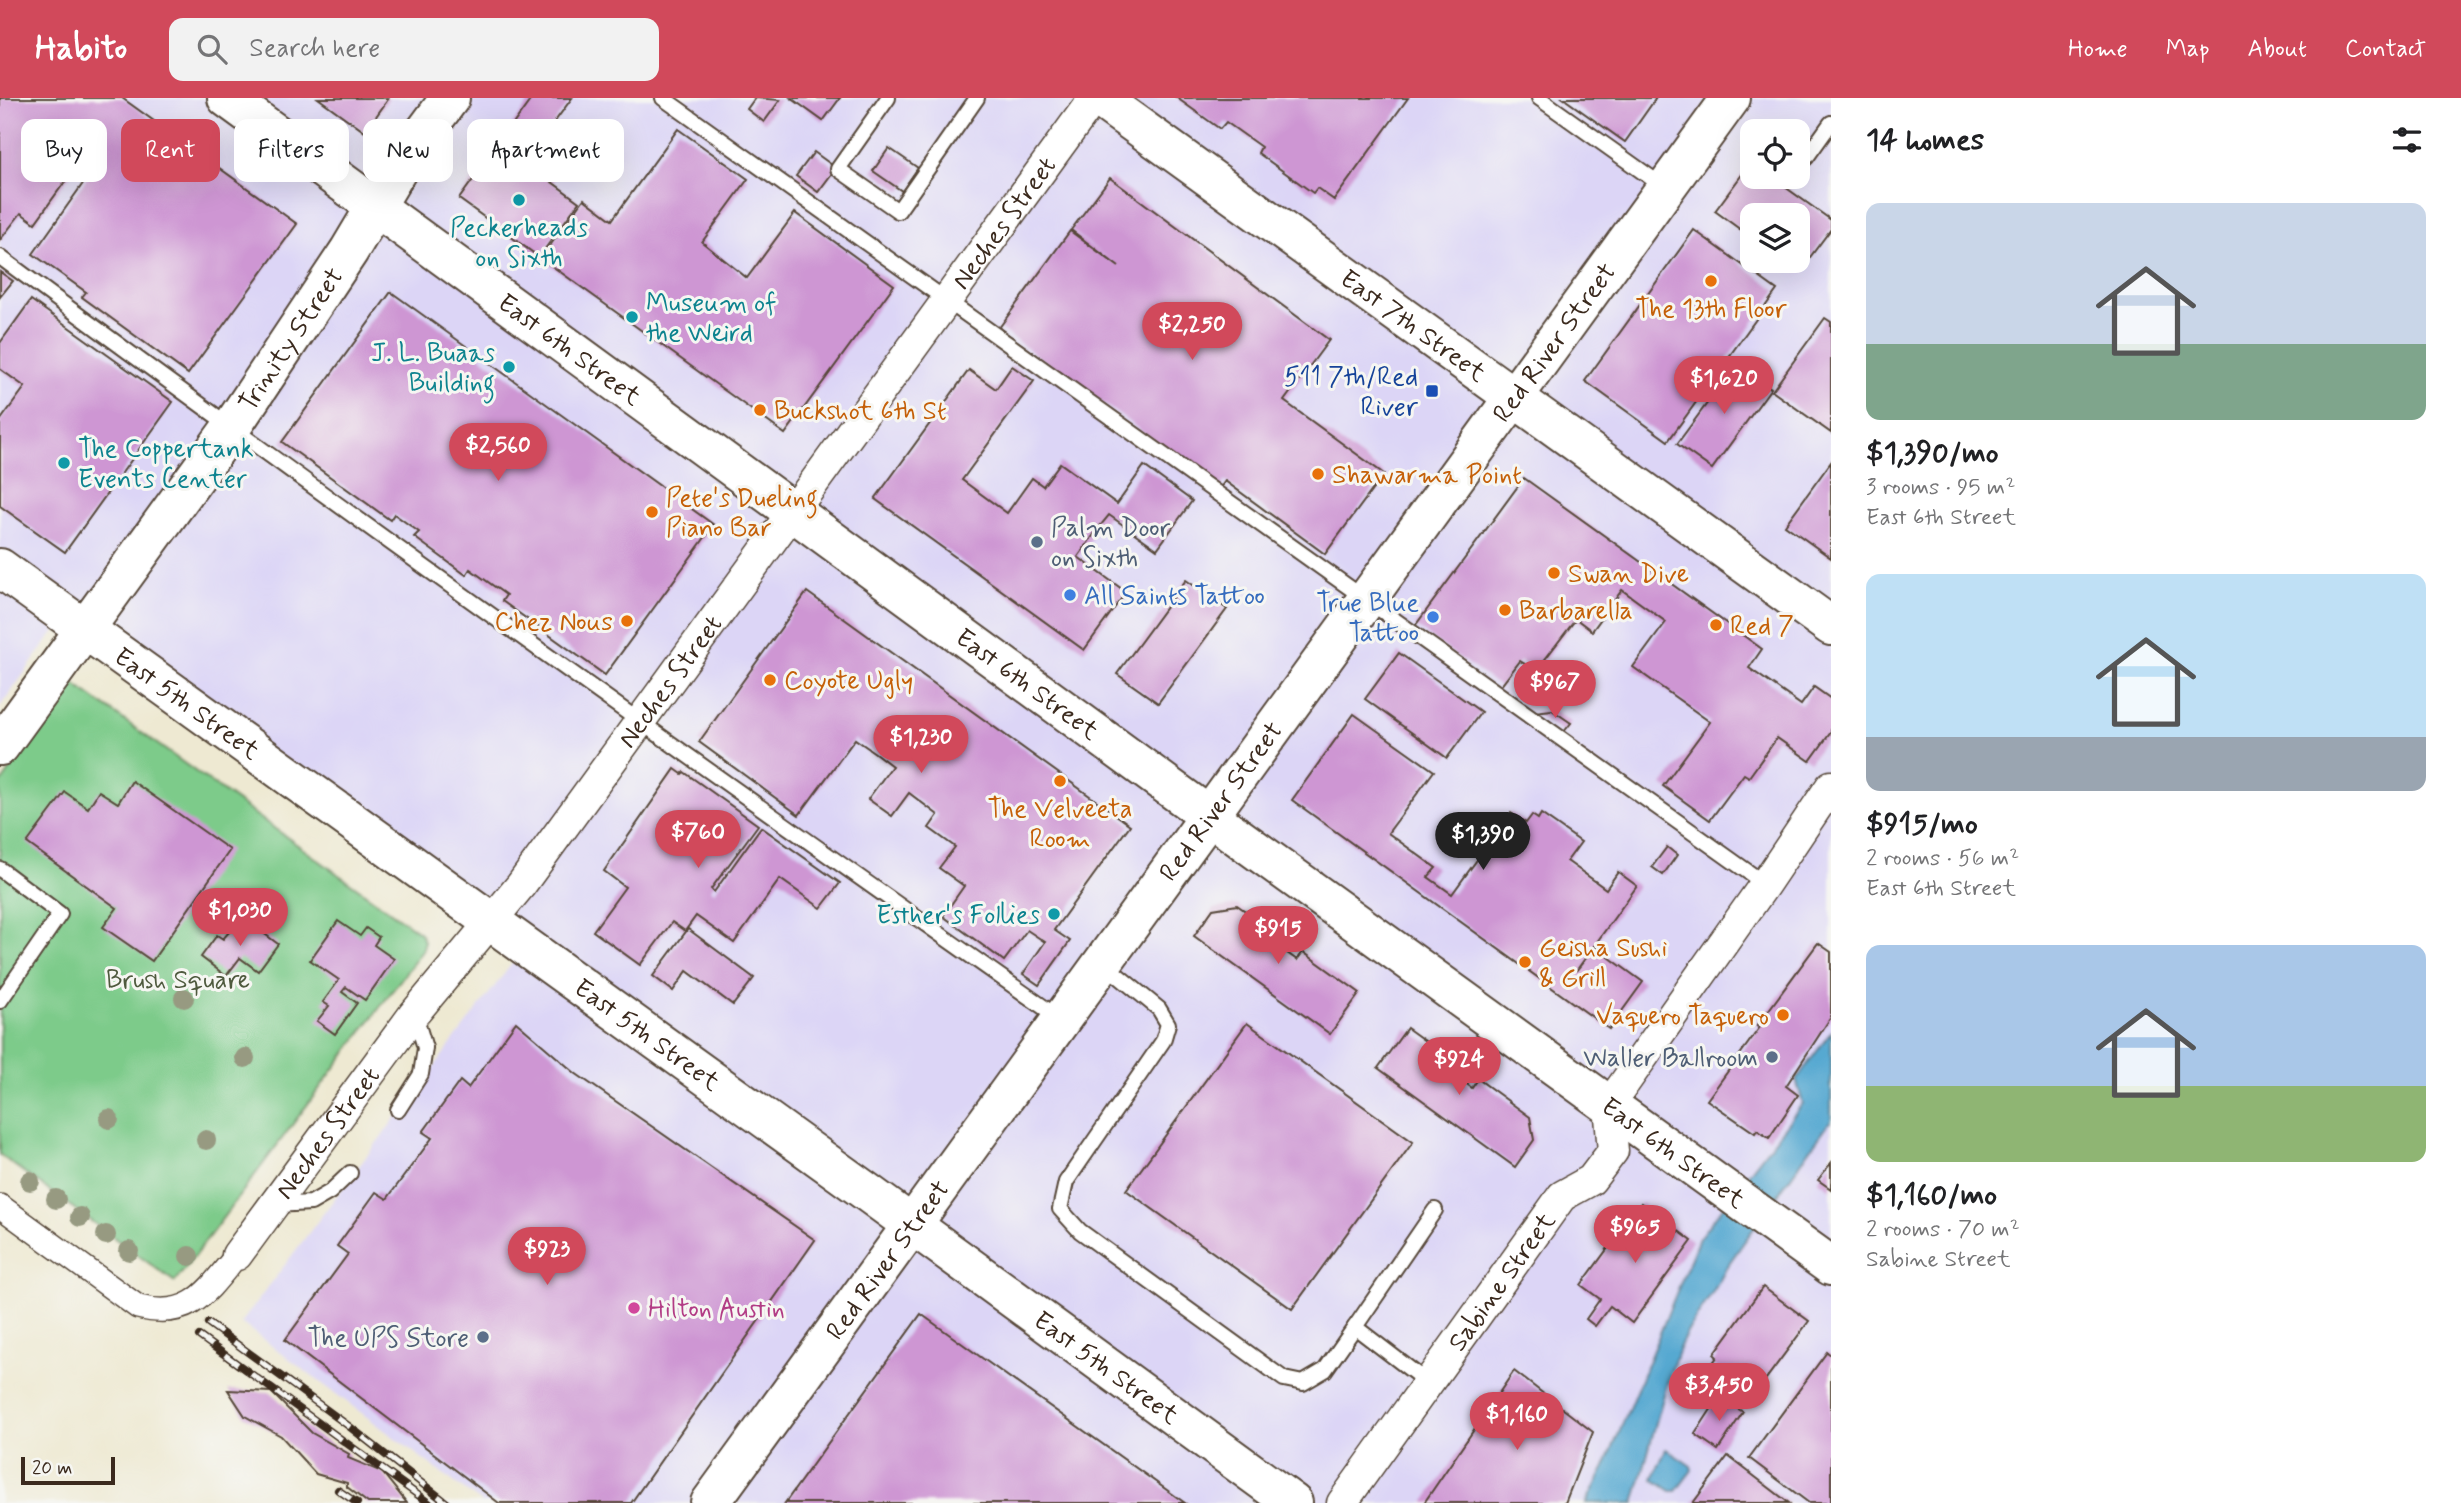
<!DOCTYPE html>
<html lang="en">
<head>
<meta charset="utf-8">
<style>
  :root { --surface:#fff; --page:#f2f2f2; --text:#202124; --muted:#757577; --accent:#d1495b }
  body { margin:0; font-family:Mynerve,sans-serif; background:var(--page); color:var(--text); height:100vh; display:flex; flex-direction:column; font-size:26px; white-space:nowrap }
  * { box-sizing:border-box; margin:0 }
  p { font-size:23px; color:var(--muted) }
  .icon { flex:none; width:38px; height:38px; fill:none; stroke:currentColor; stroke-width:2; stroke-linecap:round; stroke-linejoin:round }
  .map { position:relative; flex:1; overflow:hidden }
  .sheet { display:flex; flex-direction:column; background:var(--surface); width:630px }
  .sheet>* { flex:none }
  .hud { position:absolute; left:21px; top:21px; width:665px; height:63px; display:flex; gap:14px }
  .buttons { position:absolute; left:1740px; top:21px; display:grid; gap:14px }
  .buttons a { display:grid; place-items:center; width:70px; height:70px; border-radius:14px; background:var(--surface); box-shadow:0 7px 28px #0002; font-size:35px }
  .scale { position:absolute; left:21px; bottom:18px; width:94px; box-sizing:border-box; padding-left:7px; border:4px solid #3b2a1e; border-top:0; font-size:19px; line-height:24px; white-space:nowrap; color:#3b2a1e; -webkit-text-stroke:5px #f6f6f2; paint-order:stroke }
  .price { position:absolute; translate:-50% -60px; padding:0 16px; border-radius:24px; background:var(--accent); color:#fff; font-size:23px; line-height:46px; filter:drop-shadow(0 2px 4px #0008) }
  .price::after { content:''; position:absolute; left:50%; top:42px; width:21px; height:16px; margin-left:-10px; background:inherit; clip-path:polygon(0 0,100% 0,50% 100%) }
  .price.on { background:#222; color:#fff }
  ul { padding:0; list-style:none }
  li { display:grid; align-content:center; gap:14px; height:371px; padding:0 35px }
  li span { display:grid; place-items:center; height:217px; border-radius:14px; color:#555 }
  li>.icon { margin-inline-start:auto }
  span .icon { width:126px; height:126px; fill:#fffc; stroke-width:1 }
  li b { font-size:30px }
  h2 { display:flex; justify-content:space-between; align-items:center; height:84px; padding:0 35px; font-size:30px }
  .tag { padding:0 24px; border-radius:14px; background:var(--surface); box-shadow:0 7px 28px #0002; font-size:24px; line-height:63px }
  .tag.on { background:var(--accent); color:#fff }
  header { display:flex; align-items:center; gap:42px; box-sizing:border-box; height:98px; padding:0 35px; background:var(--accent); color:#fff }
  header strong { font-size:33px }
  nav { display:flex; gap:38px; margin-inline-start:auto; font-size:24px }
  .search { width:490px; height:63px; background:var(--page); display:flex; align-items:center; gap:18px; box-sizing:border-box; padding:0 24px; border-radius:14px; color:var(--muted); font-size:26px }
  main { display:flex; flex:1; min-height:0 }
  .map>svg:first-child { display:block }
  .built { fill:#dcd5f6; fill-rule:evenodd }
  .green { fill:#7dcb8a; stroke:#5c7a54; stroke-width:2 }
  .water { fill:#56a9d1; stroke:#486a78; stroke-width:2 }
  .building { fill:#ce96d3 }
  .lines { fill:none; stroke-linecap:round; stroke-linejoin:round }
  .service-casing { stroke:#564739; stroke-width:18 }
  .pedestrian-casing { stroke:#564739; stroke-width:26 }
  .minor-casing { stroke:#564739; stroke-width:33 }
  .secondary-casing { stroke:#564739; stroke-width:42 }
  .service { stroke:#fff; stroke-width:14 }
  .pedestrian { stroke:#fff; stroke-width:23 }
  .minor { stroke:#fff; stroke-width:30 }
  .secondary { stroke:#fff; stroke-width:38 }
  .rail-casing { stroke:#3b2a1e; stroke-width:8 }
  .rail { stroke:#f6f6f2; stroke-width:5; stroke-dasharray:16; stroke-linecap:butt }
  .tree { fill:#979a81 }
  .culture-dot { fill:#0f9aa8; stroke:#f6f6f2; stroke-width:2.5 }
  .food-dot { fill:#e8710a; stroke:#f6f6f2; stroke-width:2.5 }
  .transit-dot { fill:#1a4fb4; stroke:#f6f6f2; stroke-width:2.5 }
  .service-dot { fill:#5c6f8a; stroke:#f6f6f2; stroke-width:2.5 }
  .shop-dot { fill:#3f7fe0; stroke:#f6f6f2; stroke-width:2.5 }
  .hotel-dot { fill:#d1479c; stroke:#f6f6f2; stroke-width:2.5 }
  .labels { text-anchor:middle; stroke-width:6; stroke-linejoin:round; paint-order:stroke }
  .street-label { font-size:26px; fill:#3b2a1e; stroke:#f6f6f2 }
  .culture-label { font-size:26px; fill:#0d838f; stroke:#f6f6f2; text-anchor:start }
  .food-label { font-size:26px; fill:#c56008; stroke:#f6f6f2; text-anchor:start }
  .transit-label { font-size:26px; fill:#164399; stroke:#f6f6f2; text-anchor:end }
  .service-label { font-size:26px; fill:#4e5e75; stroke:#f6f6f2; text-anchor:end }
  .shop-label { font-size:26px; fill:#366cbe; stroke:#f6f6f2; text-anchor:start }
  .park-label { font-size:26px; fill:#4f5a3e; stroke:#f6f6f2 }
  .hotel-label { font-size:26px; fill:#b23c85; stroke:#f6f6f2; text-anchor:start }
</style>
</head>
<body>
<header>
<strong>Habito</strong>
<div class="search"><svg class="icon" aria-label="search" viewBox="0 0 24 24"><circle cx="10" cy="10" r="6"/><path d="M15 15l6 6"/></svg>Search here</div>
<nav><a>Home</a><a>Map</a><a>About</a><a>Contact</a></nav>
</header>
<main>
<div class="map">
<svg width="1831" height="1405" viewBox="0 0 1831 1405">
  <rect width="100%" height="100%" fill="#f6f6f2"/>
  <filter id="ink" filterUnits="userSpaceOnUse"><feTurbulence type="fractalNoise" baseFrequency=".0143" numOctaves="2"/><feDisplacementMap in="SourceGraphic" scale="14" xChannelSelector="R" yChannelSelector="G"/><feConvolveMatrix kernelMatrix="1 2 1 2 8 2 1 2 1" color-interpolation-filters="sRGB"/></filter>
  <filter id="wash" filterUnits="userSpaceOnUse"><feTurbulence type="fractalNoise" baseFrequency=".00686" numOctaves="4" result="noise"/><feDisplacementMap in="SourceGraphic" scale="28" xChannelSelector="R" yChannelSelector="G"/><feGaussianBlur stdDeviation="1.57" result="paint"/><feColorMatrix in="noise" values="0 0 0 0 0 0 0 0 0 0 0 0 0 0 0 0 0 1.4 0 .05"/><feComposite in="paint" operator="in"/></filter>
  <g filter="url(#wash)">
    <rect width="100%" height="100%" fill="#eee9d2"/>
    <path class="built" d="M0 0H1831V1405H482L241 1225 534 836 69 513 0 609ZM1752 33H1797V79H1752ZM1752 117H1797V163H1752Z"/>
    <path class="green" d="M71 584 420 835C426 844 425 849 419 857L175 1184 0 1057V687Z"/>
    <g class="water">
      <path d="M1831 934V1022L1727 1168C1714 1198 1690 1222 1678 1253 1660 1302 1649 1355 1634 1405H1586L1605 1369 1699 1140 1803 1005 1796 982Z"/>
      <polygon points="1666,1351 1691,1368 1692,1372 1676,1393 1671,1393 1653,1381"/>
    </g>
    <g id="blocks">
      <g class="building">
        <polygon points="0,0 122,0 297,126 188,276 82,199 86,194 33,156 89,77 77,67 35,125 21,115 0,142"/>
        <polygon points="318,0 389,0 365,34"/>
        <polygon points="532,0 572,0 540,44 568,64 552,84 579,104 539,159 459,101"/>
        <polygon points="755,0 780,2 764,24 747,11"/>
        <polygon points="791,0 840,0 823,23"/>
        <polygon points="1177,0 1408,0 1334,102 1317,90 1313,95 1258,55 1261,49 1226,24 1220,31"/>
        <polygon points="1563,0 1656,0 1625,44"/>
        <polygon points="678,31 748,81 702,144 747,180 795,115 894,187 785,336 541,160 584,101 612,122"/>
        <polygon points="889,50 918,70 902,93 873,73"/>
        <polygon points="814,54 836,70 818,94 796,78"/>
        <polygon points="1752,63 1752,79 1771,79 1831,122 1831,131 1799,174 1783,163 1797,163 1797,117 1752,117 1752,140 1715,113"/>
        <polygon points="1110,80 1329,242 1284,303 1384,376 1325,456 1225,383 1220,390 999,230 1070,133 1119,169 1071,132"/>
        <polygon points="1694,132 1777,192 1668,343 1585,283"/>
        <polygon points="0,174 13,183 0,199"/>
        <polygon points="391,194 714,427 605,577 502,503 506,497 470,471 466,477 414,439 419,434 394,416 390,422 282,344"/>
        <polygon points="31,202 173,304 65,454 0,408 0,323 25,289 0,271 0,245"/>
        <polygon points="1825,220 1831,224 1831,335 1772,293"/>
        <polygon points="1737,265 1771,290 1712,371 1677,346"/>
        <polygon points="1012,268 1034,283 962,382 1007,415 1032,380 1043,388 1060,365 1117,406 1144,368 1192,403 1157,451 1109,417 1100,428 1078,459 1126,494 1084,552 875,401 969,272 996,291"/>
        <polygon points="1831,364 1831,460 1785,427"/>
        <polygon points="1524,380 1762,551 1749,570 1801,607 1814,589 1831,601 1831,634 1810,663 1777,640 1749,679 1744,676 1710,722 1663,688 1710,624 1633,569 1666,524 1622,492 1592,533 1576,521 1536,573 1520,563 1500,589 1415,528"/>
        <polygon points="1186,482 1227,511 1158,605 1117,576"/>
        <polygon points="807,494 1130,727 1054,832 1070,843 1039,887 1023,876 1045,844 1027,832 1004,863 943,818 964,788 939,770 955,749 929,730 938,717 909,695 892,718 868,701 892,668 875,655 855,641 799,717 699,644"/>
        <polygon points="1399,555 1481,614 1447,660 1365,601"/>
        <polygon points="1552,612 1571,625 1563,635 1534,614"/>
        <polygon points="1354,616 1434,673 1388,735 1436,770 1428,779 1452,796 1511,715 1526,725 1532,717 1538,721 1541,716 1581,744 1567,763 1606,791 1618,774 1637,788 1576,873 1595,849 1643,884 1609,931 1292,702"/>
        <polygon points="675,671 682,676 684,674 758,727 711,791 714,794 761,729 840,785 821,810 780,781 734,845 696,818 685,833 672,824 640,867 593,833 625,789 604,773"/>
        <polygon points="132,683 230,752 152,863 103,829 117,810 27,745 65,694 88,710 99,693 118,705"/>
        <polygon points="1667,749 1677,757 1663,777 1652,769"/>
        <polygon points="1237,807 1289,844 1283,852 1297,862 1303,854 1360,895 1330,936 1194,838 1213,811"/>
        <polygon points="242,819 278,846 258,873 240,860 226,878 201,859 217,837 223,841"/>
        <polygon points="338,823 360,838 366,830 379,839 374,847 394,861 365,902 346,889 342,894 357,905 335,936 317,923 329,908 323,904 339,882 310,862"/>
        <polygon points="688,831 754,880 733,907 687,873 673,893 653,878"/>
        <polygon points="1818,845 1831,854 1831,919 1786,988 1798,997 1769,1040 1757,1032 1755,1035 1707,1002 1760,929 1757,928"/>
        <polygon points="516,924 575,975 815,1142 631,1405 499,1405 285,1242 348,1156 337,1148 376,1094 387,1101 432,1040 423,1034 460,983 468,990"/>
        <polygon points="1247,925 1413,1044 1292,1211 1126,1092"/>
        <polygon points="1407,930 1464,971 1458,979 1472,990 1478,981 1530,1019 1534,1042 1515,1069 1378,970"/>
        <polygon points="1831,1065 1831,1091 1818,1082"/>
        <polygon points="1641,1105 1692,1143 1632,1225 1610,1208 1595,1228 1586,1221 1600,1201 1581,1187"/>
        <polygon points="1763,1189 1809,1223 1754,1297 1712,1266 1717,1259 1714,1256"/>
        <polygon points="921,1216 982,1260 1185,1405 785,1405"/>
        <polygon points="1827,1254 1831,1257 1831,1405 1809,1405 1749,1360"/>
        <polygon points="1514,1273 1593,1334 1565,1405 1424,1405"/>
        <polygon points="228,1292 271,1294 312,1335 349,1356 348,1360 382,1374 407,1405 368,1405 347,1389 347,1385 316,1376 281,1338 245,1318"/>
        <polygon points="1719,1299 1743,1314 1718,1352 1695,1336"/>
        <polygon points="1728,1358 1789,1405 1693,1405"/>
      </g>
    </g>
  </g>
  <g filter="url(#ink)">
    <use href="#blocks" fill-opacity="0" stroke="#564739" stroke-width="2"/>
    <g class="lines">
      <defs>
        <g id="service">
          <polyline points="663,0 1765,786"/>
          <polyline points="888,0 838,71 898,113 977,0"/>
          <polyline points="1539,0 1664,89"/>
          <polyline points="1806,60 1831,25"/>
          <path d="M0 159C349 418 703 670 1059 920"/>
          <polyline points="0,771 60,816 0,903"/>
          <polyline points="1104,866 1159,911 1168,926 1163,943 1066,1084 1060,1111 1080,1133 1284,1281 1303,1285 1325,1272 1355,1229 1428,1285"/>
          <polyline points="398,1012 421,976 425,950 415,917"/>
          <polyline points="276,1107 311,1105 330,1094 350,1075"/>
          <polyline points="1355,1229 1435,1112"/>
        </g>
        <path id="pedestrian" d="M0 1108 138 1209C190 1222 206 1195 237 1157"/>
        <g id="minor">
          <path id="s1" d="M237 1157 414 916 521 787 1094 0"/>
          <path id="s2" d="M1342 1405 1562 1098 1591 1082 1613 1053 1609 1007 1765 786 1831 688"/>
        </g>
        <g id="secondary">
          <path id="s3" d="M227 0 1209 718 1831 1168"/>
          <path id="s4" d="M1099 0 1831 528"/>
          <path id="s5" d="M0 470 871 1097 1293 1405"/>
          <path id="s6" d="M0 648 231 330 349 153 401 66 450 0"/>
          <path id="s7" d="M710 1405 1731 0"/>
        </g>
      </defs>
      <use href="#service" class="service-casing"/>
      <use href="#pedestrian" class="pedestrian-casing"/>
      <use href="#minor" class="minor-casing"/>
      <use href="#secondary" class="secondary-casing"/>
      <use href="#service" class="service"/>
      <use href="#pedestrian" class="pedestrian"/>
      <use href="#minor" class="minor"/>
      <use href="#secondary" class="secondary"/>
      <defs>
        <g id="rail">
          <polyline points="208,1225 350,1329 447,1405"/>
          <polyline points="199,1238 429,1405"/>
          <polyline points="338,1392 357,1405"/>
        </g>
      </defs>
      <use href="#rail" class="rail-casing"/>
      <use href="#rail" class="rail"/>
    </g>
    <g class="tree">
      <circle cx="184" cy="900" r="10"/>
      <circle cx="245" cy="960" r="10"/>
      <circle cx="109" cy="1021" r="10"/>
      <circle cx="206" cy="1042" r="10"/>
      <circle cx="30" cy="1083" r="10"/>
      <circle cx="56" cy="1101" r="10"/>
      <circle cx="80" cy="1119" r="10"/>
      <circle cx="106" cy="1137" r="10"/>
      <circle cx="129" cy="1153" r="10"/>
      <circle cx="189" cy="1158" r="10"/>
    </g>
  </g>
  <g class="culture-dot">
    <circle cx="519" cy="102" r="7"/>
    <circle cx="632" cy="219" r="7"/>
    <circle cx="509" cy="269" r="7"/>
    <circle cx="64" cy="365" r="7"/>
    <circle cx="1054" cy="816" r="7"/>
  </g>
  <g class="food-dot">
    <circle cx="1711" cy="183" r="7"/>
    <circle cx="760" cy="312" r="7"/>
    <circle cx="1318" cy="376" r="7"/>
    <circle cx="652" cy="414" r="7"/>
    <circle cx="1554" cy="475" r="7"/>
    <circle cx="1505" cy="512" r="7"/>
    <circle cx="627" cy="523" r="7"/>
    <circle cx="1716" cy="527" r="7"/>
    <circle cx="770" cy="582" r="7"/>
    <circle cx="1060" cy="683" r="7"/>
    <circle cx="1525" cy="864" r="7"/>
    <circle cx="1783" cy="917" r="7"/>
  </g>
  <rect class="transit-dot" x="1425" y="286" width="14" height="14" rx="3.5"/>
  <g class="service-dot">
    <circle cx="1037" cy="444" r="7"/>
    <circle cx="1772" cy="959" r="7"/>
    <circle cx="483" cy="1239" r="7"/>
  </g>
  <g class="shop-dot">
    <circle cx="1070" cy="497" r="7"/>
    <circle cx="1433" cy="519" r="7"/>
  </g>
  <circle class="hotel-dot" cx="634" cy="1210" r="7"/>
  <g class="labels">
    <g class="street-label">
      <text dy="9" stroke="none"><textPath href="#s1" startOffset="1286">Neches Street</textPath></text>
      <text dy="9" stroke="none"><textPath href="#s4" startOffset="388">East 7th Street</textPath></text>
      <text dy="9" stroke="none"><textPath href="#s6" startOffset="500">Trinity Street</textPath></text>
      <text dy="9" stroke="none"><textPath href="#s7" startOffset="1435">Red River Street</textPath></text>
      <text dy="9" stroke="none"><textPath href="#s3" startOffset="425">East 6th Street</textPath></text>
      <text dy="9" stroke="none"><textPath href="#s1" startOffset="719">Neches Street</textPath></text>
      <text dy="9" stroke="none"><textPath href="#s3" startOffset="992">East 6th Street</textPath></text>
      <text dy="9" stroke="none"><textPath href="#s5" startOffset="231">East 5th Street</textPath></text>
      <text dy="9" stroke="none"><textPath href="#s7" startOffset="868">Red River Street</textPath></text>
      <text dy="9" stroke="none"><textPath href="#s5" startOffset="798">East 5th Street</textPath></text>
      <text dy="9" stroke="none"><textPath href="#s1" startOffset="152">Neches Street</textPath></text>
      <text dy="9" stroke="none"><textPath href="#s3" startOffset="1790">East 6th Street</textPath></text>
      <text dy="9" stroke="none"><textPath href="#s7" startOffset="301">Red River Street</textPath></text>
      <text dy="9" stroke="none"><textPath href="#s2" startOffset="273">Sabine Street</textPath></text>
      <text dy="9" stroke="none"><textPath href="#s5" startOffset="1365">East 5th Street</textPath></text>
    </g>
    <g class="culture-label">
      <text x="519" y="138" text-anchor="middle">Peckerheads<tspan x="519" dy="30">on Sixth</tspan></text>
      <text x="646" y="213">Museum of<tspan x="646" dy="30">the Weird</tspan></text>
      <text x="495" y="263" text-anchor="end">J. L. Buaas<tspan x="495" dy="30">Building</tspan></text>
      <text x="78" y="359">The Coppertank<tspan x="78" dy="30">Events Center</tspan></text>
      <text x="1040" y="825" text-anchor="end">Esther's Follies</text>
    </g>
    <g class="food-label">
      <text x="1711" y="219" text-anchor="middle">The 13th Floor</text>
      <text x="774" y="321">Buckshot 6th St</text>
      <text x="1332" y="385">Shawarma Point</text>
      <text x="666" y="408">Pete's Dueling<tspan x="666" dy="30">Piano Bar</tspan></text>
      <text x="1568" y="484">Swan Dive</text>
      <text x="1519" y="521">Barbarella</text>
      <text x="613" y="532" text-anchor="end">Chez Nous</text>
      <text x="1730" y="536">Red 7</text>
      <text x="784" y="591">Coyote Ugly</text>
      <text x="1060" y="719" text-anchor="middle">The Velveeta<tspan x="1060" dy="30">Room</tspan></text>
      <text x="1539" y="858">Geisha Sushi<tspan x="1539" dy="30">&amp; Grill</tspan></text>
      <text x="1769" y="926" text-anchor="end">Vaquero Taquero</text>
    </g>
    <g class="transit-label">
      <text x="1418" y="287">511 7th/Red<tspan x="1418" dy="30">River</tspan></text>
    </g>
    <g class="service-label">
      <text x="1051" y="438" text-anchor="start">Palm Door<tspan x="1051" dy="30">on Sixth</tspan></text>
      <text x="1758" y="968">Waller Ballroom</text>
      <text x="469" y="1248">The UPS Store</text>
    </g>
    <g class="shop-label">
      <text x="1084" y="506">All Saints Tattoo</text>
      <text x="1419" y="513" text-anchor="end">True Blue<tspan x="1419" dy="30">Tattoo</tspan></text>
    </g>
    <g class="park-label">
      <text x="178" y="890">Brush Square</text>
    </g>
    <g class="hotel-label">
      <text x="648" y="1219">Hilton Austin</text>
    </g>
  </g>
</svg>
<div class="buttons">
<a><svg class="icon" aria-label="locate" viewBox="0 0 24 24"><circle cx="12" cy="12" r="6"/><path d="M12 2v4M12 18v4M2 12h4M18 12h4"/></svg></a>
<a><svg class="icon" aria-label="layers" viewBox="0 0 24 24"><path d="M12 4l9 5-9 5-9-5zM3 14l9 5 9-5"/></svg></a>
</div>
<div class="scale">20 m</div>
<b class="price" style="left:1192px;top:264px">$2,250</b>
<b class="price" style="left:1724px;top:318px">$1,620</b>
<b class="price" style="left:498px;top:385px">$2,560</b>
<b class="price" style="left:1555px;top:622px">$967</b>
<b class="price" style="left:921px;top:677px">$1,230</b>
<b class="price" style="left:698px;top:772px">$760</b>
<b class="price on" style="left:1483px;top:774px">$1,390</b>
<b class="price" style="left:240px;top:850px">$1,030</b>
<b class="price" style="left:1278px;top:868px">$915</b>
<b class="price" style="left:1459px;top:999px">$924</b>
<b class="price" style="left:1635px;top:1167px">$965</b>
<b class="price" style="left:547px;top:1189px">$923</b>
<b class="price" style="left:1719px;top:1325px">$3,450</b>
<b class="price" style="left:1517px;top:1354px">$1,160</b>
<div class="hud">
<a class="tag">Buy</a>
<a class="tag on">Rent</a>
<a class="tag">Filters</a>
<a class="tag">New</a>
<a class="tag">Apartment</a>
</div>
</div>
<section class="sheet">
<h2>14 homes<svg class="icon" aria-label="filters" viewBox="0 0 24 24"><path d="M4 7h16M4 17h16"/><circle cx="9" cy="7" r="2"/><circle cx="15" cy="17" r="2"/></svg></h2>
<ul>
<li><span style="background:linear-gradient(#c9d6e8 65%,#7fa58c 0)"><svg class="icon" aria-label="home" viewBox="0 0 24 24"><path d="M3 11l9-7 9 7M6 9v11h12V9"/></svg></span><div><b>$1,390/mo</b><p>3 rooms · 95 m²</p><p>East 6th Street</p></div></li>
<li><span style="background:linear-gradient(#bfe0f5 75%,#9aa5b1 0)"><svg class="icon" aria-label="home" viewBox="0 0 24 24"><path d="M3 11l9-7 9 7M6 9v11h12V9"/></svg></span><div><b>$915/mo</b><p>2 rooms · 56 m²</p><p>East 6th Street</p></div></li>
<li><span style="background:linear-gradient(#a9c7e8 65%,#8fb573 0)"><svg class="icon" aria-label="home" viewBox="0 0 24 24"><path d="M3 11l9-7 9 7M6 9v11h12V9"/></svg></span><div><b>$1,160/mo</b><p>2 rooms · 70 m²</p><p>Sabine Street</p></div></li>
</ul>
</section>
</main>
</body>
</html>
